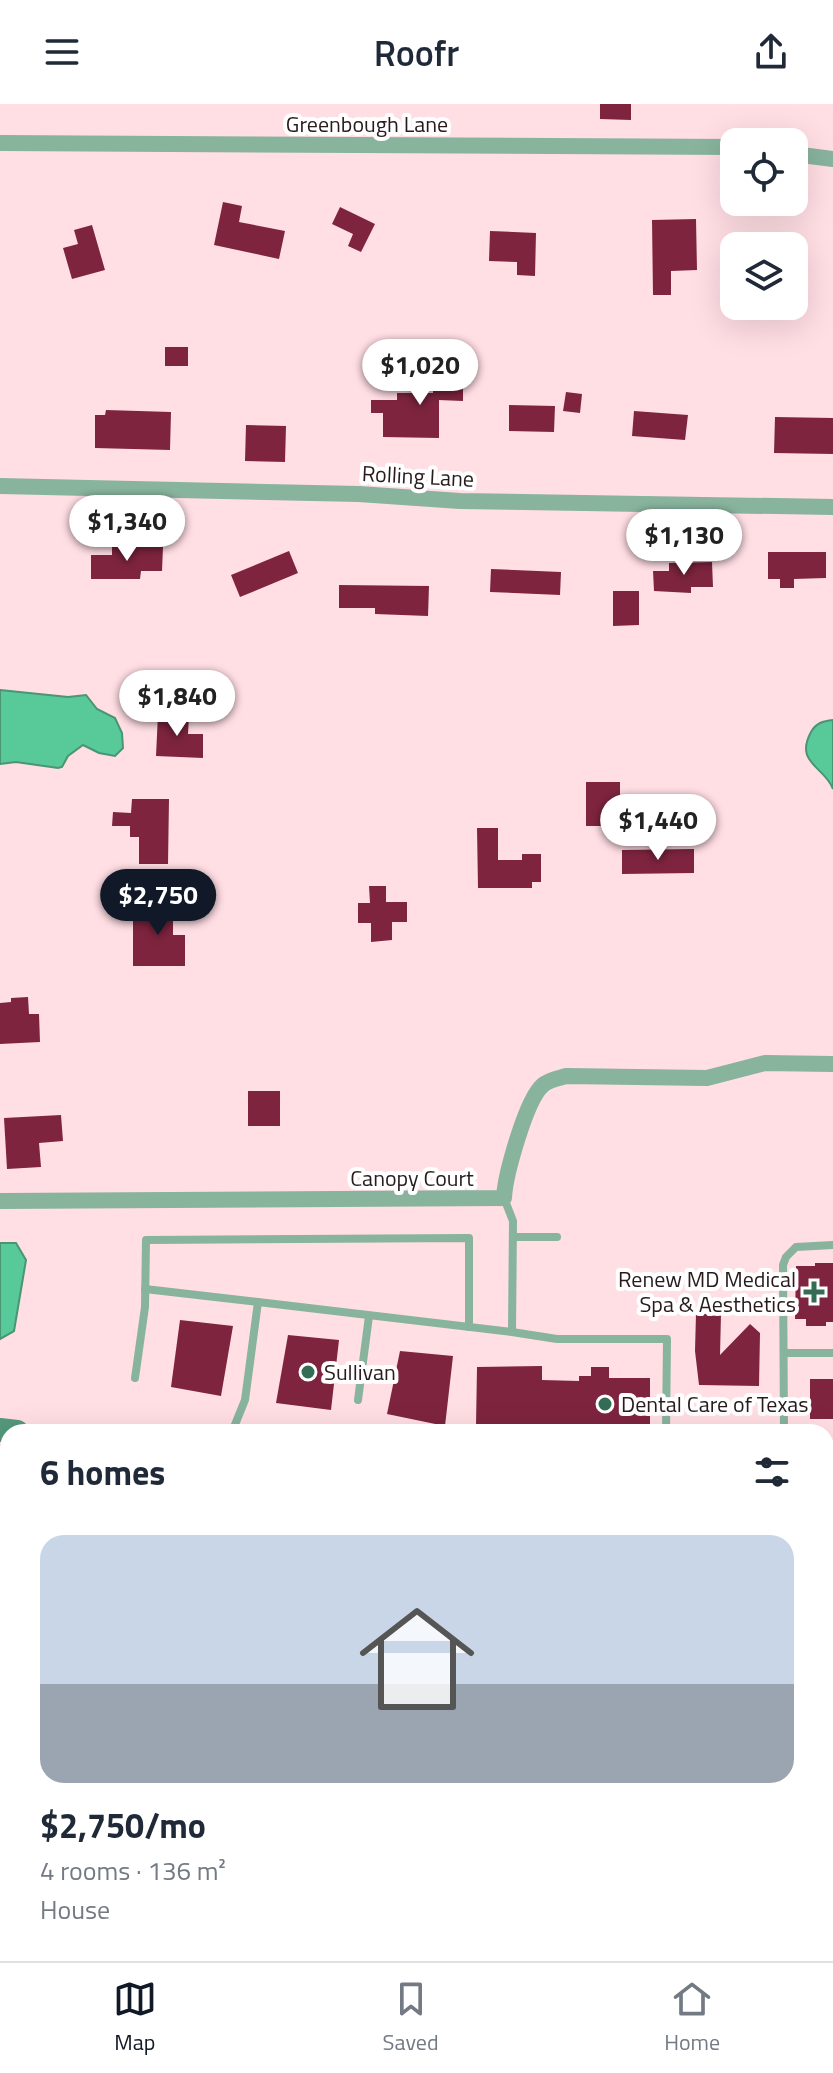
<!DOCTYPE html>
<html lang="en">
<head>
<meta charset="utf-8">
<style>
  :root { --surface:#fff; --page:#f6f6f7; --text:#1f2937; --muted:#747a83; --line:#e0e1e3; --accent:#111827 }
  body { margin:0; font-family:"Titillium Web",sans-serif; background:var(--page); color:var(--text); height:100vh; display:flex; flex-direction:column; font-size:30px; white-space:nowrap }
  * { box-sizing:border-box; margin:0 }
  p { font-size:26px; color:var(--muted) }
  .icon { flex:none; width:44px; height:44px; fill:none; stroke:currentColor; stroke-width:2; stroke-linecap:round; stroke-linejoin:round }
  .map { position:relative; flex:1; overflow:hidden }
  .side { position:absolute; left:0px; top:1320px; width:834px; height:538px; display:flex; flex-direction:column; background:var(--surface); border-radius:24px 24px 0 0; box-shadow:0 8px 32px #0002 }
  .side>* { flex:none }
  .tools { position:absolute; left:720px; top:24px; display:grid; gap:16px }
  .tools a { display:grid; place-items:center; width:88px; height:88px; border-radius:16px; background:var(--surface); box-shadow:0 8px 32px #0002; font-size:40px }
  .price { position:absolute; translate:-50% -68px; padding:0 18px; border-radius:28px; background:#fff; color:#222; font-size:26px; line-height:52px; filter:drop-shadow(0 2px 4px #0008) }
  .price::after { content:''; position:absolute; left:50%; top:48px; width:24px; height:18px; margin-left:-12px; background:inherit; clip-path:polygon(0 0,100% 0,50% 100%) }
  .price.current { background:var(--accent); color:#fff }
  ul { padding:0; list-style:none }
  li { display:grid; align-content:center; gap:16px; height:424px; padding:0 40px }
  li+li { border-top:2px solid var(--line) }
  li span { display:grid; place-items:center; height:248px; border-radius:24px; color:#555 }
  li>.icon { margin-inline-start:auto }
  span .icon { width:144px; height:144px; fill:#fffc; stroke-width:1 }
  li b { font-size:34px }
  h2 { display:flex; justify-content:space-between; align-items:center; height:96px; padding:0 40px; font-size:34px }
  header { display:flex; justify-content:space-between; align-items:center; height:104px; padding:0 40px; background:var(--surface); font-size:36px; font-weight:600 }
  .menu { display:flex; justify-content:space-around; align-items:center; height:112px; border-top:2px solid var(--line); background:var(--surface); font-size:22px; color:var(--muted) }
  .menu a { display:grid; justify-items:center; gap:4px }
  .menu .current { color:var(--accent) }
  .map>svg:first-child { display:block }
  .built { fill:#f5cdd3 }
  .green { fill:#f4a8b7 }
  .water { fill:#58c999; stroke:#499574; stroke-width:2 }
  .building { fill:#7e243f }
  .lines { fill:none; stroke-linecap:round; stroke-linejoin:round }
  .path { stroke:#9e868b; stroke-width:3; stroke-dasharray:2 6; stroke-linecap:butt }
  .lane { stroke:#88b39d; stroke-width:8 }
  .street { stroke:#88b39d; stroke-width:16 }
  .secondary { stroke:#54987a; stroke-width:24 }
  .highway { stroke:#0f704e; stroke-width:30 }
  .poi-dot { fill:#346c54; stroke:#fff; stroke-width:3 }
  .labels { text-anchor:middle; stroke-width:8; stroke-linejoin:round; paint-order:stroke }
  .street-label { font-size:22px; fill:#271b1d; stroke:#fff }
  .poi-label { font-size:22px; fill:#271b1d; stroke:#fff; text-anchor:start }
</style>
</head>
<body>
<header><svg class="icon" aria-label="menu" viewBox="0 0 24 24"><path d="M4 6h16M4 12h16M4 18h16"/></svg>Roofr<svg class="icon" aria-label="share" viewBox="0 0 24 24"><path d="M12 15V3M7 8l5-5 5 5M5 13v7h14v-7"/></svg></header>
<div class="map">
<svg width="833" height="1857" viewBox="0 0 833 1857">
  <rect width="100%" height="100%" fill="#ffdee4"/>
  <g class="built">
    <polygon points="0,1640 8,1640 8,1850 681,1850 681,1857 0,1857"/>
    <polygon points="826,1697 833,1698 833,1857 744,1850 826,1850"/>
  </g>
  <g class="green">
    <polygon points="0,1340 8,1341 8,1390 0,1391"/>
    <rect x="826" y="1459" width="7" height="38"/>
    <polygon points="826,1597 833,1598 833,1647 826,1646"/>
  </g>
  <g class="water">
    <polygon points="0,586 68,593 86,591 97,605 115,614 122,629 123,644 115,652 99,649 83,641 68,652 62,663 58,664 16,658 0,660"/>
    <path d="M833 616V685C825 663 794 659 811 628 816 619 823 617 833 616Z"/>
    <polygon points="0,1139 16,1139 26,1156 14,1227 0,1235"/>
  </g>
  <g class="building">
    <polygon points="600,0 631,0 631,16 600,15"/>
    <polygon points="223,98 242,102 239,118 285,127 279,155 214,141"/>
    <polygon points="340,103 375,120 361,148 348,142 353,130 332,120"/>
    <polygon points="696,115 697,166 671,167 671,191 653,191 652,116"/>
    <polygon points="92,121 105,166 72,175 63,144 78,140 74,126"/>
    <polygon points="490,127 536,129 535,172 517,171 517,158 489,157"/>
    <rect x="165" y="243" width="23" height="19"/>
    <polygon points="433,265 463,265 463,297 439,296 439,334 383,333 383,309 371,309 371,296 397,296 397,289 433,289"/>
    <polygon points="566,288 582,290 580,309 563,307"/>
    <polygon points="509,301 555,302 554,328 509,327"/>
    <polygon points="106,306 171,308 170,346 95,344 95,311 105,311"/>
    <polygon points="634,307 688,311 685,336 632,332"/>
    <polygon points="775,313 833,314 833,350 774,349"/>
    <polygon points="246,321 286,322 285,358 245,357"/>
    <polygon points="112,443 163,443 162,467 141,467 140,475 91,475 91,451 112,451"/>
    <polygon points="289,447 298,469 240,493 231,471"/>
    <polygon points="768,448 826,448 826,474 794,475 794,484 780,484 780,475 768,475"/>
    <polygon points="712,458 713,483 691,483 691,489 654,487 653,467 669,467 669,459"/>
    <polygon points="491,465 561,468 560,491 490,488"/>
    <polygon points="339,481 429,482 428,512 375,510 375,504 339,504"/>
    <polygon points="613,487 639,487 639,521 613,522"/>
    <polygon points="158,610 189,610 188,630 203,630 203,654 156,652"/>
    <rect x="586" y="678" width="34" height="44"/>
    <polygon points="132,695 169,695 168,760 139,760 139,733 130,733 130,722 112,722 113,708 131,709"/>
    <polygon points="477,724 498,724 498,756 522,756 522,750 541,750 541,778 532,778 532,784 478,784"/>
    <polygon points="694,745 694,769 622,770 622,746"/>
    <polygon points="369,782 386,782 386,798 407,798 407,818 392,818 392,836 371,838 371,819 358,819 358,799 370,799"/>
    <polygon points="152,792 173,792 173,831 185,831 185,862 133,862 133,814 152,814"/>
    <polygon points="28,893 29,910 39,910 40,938 0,940 0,899 11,898 11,894"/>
    <rect x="248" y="987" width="32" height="35"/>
    <polygon points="61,1011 63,1037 39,1039 41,1063 7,1065 4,1014"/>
    <polygon points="815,1159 833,1159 833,1218 826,1218 826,1222 806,1222 806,1215 795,1215 796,1162 815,1162"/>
    <polygon points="696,1210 721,1210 720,1251 750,1220 760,1229 759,1282 699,1281 695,1247"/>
    <polygon points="180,1216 233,1222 221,1292 171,1283"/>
    <polygon points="288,1231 339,1236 331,1306 276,1299"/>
    <polygon points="400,1247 453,1252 445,1322 387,1310"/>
    <polygon points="542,1262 542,1276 579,1277 579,1272 591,1272 591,1263 609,1263 609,1274 650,1274 650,1323 476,1322 477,1263"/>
    <rect x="810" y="1275" width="23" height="40"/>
  </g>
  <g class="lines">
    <polyline class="path" points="826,1405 833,1406"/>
    <g class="lane">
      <polyline points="513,1133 557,1133"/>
      <polyline points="145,1185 258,1198"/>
      <polyline points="512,1228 557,1235 667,1235 666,1328"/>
      <polyline points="784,1249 833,1249"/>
      <polyline points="135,1274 145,1203 146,1136 469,1134 469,1223"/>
      <polyline points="358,1296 369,1212"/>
      <polyline points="232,1328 245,1296 258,1198 512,1228 513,1117 504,1094"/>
      <polyline points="784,1328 783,1161 786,1153 796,1143 833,1141"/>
      <polyline points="826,1343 833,1343"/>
      <polyline points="826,1741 833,1738"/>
      <polyline points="407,1850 415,1853 550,1857"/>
      <polyline points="550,1850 551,1854 822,1854 832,1857"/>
      <polyline points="28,1857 28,1850"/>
      <polyline points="94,1857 94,1850"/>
      <polyline points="396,1857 396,1850"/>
    </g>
    <g class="street">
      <polyline points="0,39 734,43"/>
      <polyline points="794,50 833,55"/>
      <polyline points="0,382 359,390 460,397 833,403"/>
      <path d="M0 1097 504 1094C505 1072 526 995 543 981 548 976 559 974 566 972L707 974 765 959 833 960"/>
    </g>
    <g class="secondary">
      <polyline points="0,1326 17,1328"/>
      <polyline points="826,1442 833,1443"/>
      <polyline points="0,1601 8,1601"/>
      <polyline points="826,1661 833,1662"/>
      <polyline points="719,1850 719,1857"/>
    </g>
    <g class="highway">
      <polyline points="0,1399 8,1398"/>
      <polyline points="0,1462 8,1463"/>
      <polyline points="0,1513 8,1513"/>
      <polyline points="826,1521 833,1522"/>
      <polyline points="0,1554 8,1555"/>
      <polyline points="826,1576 833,1577"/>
    </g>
  </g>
  <g class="poi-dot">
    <path d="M810 1176h8v8h8v8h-8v8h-8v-8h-8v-8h8z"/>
    <circle cx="308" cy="1268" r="8"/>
    <circle cx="605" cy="1300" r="8"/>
  </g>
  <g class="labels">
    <g class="street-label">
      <text x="367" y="28">Greenbough Lane</text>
      <text transform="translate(418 372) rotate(3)" y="8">Rolling Lane</text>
      <text x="412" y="1082">Canopy Court</text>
    </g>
    <g class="poi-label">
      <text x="796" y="1183" text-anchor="end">Renew MD Medical<tspan x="796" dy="25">Spa &amp; Aesthetics</tspan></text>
      <text x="324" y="1276">Sullivan</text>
      <text x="621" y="1308">Dental Care of Texas</text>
    </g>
  </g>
</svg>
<div class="tools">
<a><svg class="icon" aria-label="locate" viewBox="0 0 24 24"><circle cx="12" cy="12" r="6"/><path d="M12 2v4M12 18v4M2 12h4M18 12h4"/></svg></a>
<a><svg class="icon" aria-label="layers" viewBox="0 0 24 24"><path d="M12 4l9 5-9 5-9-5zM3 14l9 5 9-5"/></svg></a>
</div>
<b class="price" style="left:420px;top:303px">$1,020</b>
<b class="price" style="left:127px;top:459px">$1,340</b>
<b class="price" style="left:684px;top:473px">$1,130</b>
<b class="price" style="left:177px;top:634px">$1,840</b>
<b class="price" style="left:658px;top:758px">$1,440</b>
<b class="price current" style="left:158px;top:833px">$2,750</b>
<section class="side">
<h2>6 homes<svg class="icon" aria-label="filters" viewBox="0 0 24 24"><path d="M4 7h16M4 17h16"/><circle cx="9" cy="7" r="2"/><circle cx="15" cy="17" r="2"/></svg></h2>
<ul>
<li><span style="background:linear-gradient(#c9d6e8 60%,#9aa5b1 0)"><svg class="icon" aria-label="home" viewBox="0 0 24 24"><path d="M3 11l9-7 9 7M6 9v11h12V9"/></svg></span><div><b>$2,750/mo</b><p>4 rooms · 136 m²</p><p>House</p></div></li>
</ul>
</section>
</div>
<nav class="menu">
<a class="current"><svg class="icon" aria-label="map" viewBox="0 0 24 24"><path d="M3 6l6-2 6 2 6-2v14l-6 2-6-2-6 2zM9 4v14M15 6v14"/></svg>Map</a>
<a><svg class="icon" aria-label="saved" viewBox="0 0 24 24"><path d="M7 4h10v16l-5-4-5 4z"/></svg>Saved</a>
<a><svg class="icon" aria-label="home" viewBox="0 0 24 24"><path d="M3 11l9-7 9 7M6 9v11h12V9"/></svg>Home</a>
</nav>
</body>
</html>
